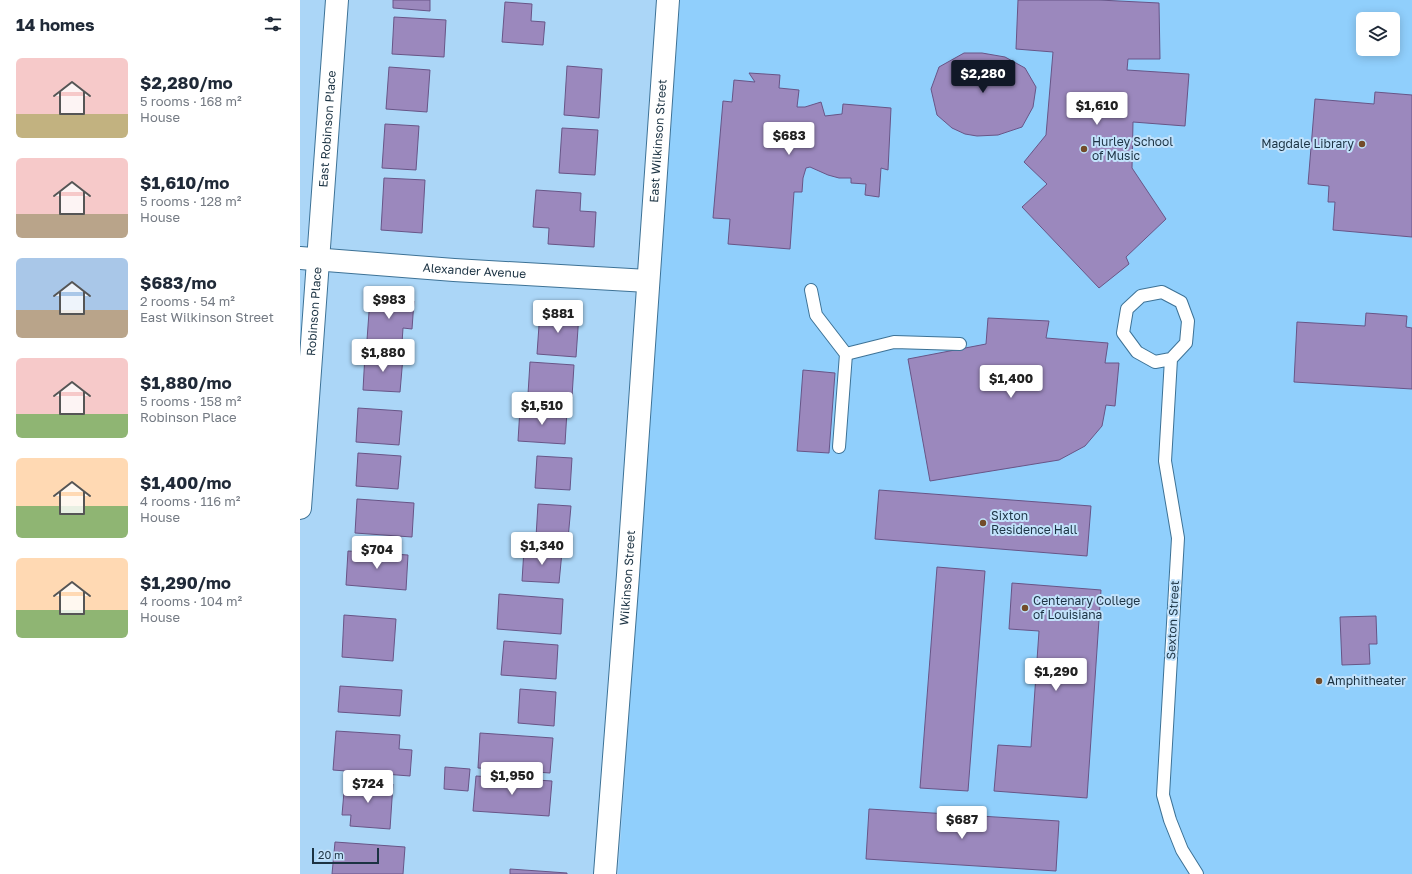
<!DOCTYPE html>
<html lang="en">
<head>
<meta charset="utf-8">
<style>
  :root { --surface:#fff; --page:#f2f2f3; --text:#1f2937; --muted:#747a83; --accent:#111827 }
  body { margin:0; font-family:"Golos Text",sans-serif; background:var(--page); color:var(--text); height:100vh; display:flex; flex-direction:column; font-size:15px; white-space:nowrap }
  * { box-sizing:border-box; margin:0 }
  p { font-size:13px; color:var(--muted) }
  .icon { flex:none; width:22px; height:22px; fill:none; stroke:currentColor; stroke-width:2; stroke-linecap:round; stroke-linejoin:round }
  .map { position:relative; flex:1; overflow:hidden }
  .side { display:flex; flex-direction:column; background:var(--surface); width:300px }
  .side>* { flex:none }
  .tools { position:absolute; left:1056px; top:12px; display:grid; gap:8px }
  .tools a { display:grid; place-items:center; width:44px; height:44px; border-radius:6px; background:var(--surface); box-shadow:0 2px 10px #0003; font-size:20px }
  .scale { position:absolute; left:12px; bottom:10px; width:67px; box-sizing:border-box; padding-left:4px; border:2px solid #1c3343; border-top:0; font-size:11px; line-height:14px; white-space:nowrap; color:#1c3343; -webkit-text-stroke:3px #c2e2fb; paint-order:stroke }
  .price { position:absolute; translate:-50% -34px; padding:0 9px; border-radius:4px; background:#fff; color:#222; font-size:13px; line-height:26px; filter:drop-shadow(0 1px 2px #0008) }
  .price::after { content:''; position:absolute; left:50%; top:24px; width:12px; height:9px; margin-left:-6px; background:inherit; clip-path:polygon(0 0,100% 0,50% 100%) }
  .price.current { background:var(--accent); color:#fff }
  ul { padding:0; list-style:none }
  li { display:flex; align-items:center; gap:12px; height:100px; padding:0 16px }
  li span { display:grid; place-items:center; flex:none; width:112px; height:80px; border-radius:6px; color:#555 }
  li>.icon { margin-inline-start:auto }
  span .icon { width:48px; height:48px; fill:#fffc; stroke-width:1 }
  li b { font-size:17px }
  h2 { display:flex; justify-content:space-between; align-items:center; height:48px; padding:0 16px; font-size:17px }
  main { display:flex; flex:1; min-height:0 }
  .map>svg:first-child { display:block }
  .built { fill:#90cffc; fill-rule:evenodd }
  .building { fill:#9b88bd; stroke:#685587 }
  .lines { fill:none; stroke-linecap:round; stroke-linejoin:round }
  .service-casing { stroke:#3d7296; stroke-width:14 }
  .minor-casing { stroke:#3d7296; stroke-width:24 }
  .service { stroke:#fff; stroke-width:12 }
  .minor { stroke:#fff; stroke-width:22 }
  .poi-dot { fill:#734c2a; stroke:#c2e2fb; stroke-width:1.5 }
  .labels { text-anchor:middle; stroke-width:4; stroke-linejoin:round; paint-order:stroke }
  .street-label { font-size:12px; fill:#1c3343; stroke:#c2e2fb }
  .poi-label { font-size:12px; fill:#1c3343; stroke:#c2e2fb; text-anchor:start }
</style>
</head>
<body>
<main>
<section class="side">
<h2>14 homes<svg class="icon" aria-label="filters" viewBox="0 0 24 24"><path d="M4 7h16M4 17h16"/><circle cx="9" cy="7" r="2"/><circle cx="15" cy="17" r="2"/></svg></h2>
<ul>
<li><span style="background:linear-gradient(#f6c9c9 70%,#c2b280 0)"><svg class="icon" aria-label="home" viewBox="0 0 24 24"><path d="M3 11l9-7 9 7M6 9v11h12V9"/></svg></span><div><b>$2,280/mo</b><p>5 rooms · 168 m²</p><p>House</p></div></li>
<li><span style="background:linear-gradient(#f6c9c9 70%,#b9a48a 0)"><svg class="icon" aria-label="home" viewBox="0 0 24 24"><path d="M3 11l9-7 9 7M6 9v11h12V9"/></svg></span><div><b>$1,610/mo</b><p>5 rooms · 128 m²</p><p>House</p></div></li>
<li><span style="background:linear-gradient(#a9c7e8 65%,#b9a48a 0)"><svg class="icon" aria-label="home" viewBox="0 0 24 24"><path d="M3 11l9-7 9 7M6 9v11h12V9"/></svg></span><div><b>$683/mo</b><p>2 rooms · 54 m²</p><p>East Wilkinson Street</p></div></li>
<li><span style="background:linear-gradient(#f6c9c9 70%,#8fb573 0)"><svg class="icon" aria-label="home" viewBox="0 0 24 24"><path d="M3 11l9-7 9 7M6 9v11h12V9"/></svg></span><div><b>$1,880/mo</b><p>5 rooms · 158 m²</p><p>Robinson Place</p></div></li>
<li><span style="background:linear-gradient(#ffd9b3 60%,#8fb573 0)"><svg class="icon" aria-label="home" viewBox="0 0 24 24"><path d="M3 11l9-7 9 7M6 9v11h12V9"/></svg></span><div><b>$1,400/mo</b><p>4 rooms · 116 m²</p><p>House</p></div></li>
<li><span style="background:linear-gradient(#ffd9b3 65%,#8fb573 0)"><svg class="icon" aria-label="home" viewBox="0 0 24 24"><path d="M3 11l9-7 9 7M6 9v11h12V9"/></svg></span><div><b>$1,290/mo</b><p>4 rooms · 104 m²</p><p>House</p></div></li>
</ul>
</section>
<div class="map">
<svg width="1112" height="874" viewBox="0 0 1112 874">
  <rect width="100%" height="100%" fill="#abd6f7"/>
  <path class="built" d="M380 0H1112V874H318ZM1063 19H1093V49H1063Z"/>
  <g class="building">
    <polygon points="93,0 130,0 130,11 93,8"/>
    <polygon points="718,0 799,0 859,3 860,59 828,59 827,70 889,74 885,126 833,122 832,168 866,219 826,257 829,264 799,288 722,207 747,184 724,162 746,135 753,52 716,49"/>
    <polygon points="205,2 232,4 231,21 245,22 243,45 202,42"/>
    <polygon points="94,17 146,20 144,57 92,54"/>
    <polygon points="664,53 682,53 705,57 725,68 736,87 733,107 722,127 698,135 677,136 665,134 652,128 637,115 631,89 639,67"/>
    <polygon points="267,66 302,69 299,118 264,115"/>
    <polygon points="89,67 130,70 127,112 86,109"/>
    <polygon points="449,73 480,75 479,88 499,90 497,107 505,107 521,102 525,116 542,114 543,104 591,108 588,170 581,168 579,197 565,195 566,184 551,183 551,178 539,178 528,175 510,167 506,168 503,178 502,192 494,192 490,249 428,244 430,219 413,218 423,101 432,102 434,80 455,82"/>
    <polygon points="1075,92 1112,95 1112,237 1033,230 1035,202 1028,202 1029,186 1008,184 1015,99 1074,104"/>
    <polygon points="85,124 119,126 116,170 82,168"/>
    <polygon points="262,128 298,130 295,175 259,173"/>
    <polygon points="84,178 125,180 122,233 81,230"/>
    <polygon points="236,190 281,193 280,211 296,212 294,247 248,244 249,228 233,227"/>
    <polygon points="70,298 114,301 112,329 103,328 102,343 67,340"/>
    <polygon points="240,311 279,314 276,357 237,354"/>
    <polygon points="1066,313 1107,316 1106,327 1112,328 1112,389 994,382 997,322 1065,326"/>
    <polygon points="688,318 749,321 746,338 808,343 805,363 819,363 815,406 806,405 802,426 785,446 759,460 630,481 608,359 686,344"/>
    <polygon points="65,354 103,357 100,392 63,390"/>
    <polygon points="230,362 274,365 272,397 228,394"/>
    <polygon points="503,370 535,373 529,453 497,451"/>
    <polygon points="58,408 102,411 99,445 56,442"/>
    <polygon points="220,408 267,411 265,444 218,441"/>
    <polygon points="58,453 101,456 98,489 56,486"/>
    <polygon points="237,456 272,458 270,490 235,488"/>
    <polygon points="579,490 791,506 787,556 575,539"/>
    <polygon points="57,499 114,503 112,537 55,533"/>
    <polygon points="238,504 271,506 268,539 236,537"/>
    <polygon points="224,549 262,552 259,583 222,581"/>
    <polygon points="48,551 108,555 106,590 46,585"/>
    <polygon points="637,567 685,571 668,791 620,788"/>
    <polygon points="712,583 801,590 787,798 694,791 698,745 731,747 739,631 709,629"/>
    <polygon points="199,594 263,599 261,634 197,629"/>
    <polygon points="44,615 96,619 93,661 42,657"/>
    <polygon points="1076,616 1077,644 1069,644 1070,664 1042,665 1040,617"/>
    <polygon points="204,641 258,645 256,679 201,675"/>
    <polygon points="40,686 102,690 100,716 38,712"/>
    <polygon points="220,689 256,692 254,726 218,723"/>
    <polygon points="36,731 100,735 99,749 112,750 110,776 33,770"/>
    <polygon points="180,733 253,738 250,773 178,768"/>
    <polygon points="145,767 170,769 168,791 144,789"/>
    <polygon points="176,776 252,781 249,816 173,811"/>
    <polygon points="45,780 93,784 90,829 50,826 51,815 42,815"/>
    <polygon points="569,809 759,821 756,871 566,859"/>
    <polygon points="35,842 105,847 103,874 32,874"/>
    <polygon points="210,869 267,873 267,874 210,874"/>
  </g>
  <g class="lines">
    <defs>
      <g id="service">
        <polyline points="511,290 516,315 546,354 539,447"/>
        <polyline points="546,354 594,342 660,344"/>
        <polyline points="871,359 855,362 837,352 823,333 827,309 841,296 862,292 881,302 888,321 886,343 871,359 865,461 878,538 863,795 870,820 882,850 897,874"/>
      </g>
      <g id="minor">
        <path id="s1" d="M0 258 154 270 348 281"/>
        <path id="s2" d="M0 508 37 0"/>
        <path id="s3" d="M305 874 328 575 368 0"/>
      </g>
    </defs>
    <use href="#service" class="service-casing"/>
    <use href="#minor" class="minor-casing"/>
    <use href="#service" class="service"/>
    <use href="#minor" class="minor"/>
  </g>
  <g class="poi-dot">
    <circle cx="1062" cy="144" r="4"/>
    <circle cx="784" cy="149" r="4"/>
    <circle cx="683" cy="523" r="4"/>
    <circle cx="725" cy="608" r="4"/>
    <circle cx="1019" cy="681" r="4"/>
  </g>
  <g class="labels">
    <g class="street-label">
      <text dy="4" stroke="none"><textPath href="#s2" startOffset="380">East Robinson Place</textPath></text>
      <text dy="4" stroke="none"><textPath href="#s3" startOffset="735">East Wilkinson Street</textPath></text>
      <text dy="4" stroke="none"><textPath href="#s1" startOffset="175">Alexander Avenue</textPath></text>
      <text dy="4" stroke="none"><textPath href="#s2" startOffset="197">Robinson Place</textPath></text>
      <text dy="4" stroke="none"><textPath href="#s3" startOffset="297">Wilkinson Street</textPath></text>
      <text transform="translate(873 620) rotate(-87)" y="4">Sexton Street</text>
    </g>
    <g class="poi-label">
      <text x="792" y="146">Hurley School<tspan x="792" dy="14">of Music</tspan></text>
      <text x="1054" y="148" text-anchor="end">Magdale Library</text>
      <text x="691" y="520">Sixton<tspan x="691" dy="14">Residence Hall</tspan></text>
      <text x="733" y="605">Centenary College<tspan x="733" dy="14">of Louisiana</tspan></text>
      <text x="1027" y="685">Amphitheater</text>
    </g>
  </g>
</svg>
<div class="tools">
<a><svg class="icon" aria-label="layers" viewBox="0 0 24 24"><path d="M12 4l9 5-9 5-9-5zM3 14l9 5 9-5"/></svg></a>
</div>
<div class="scale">20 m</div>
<b class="price current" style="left:683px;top:94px">$2,280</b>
<b class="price" style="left:797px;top:126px">$1,610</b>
<b class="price" style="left:489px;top:156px">$683</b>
<b class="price" style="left:89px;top:320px">$983</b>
<b class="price" style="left:258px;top:334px">$881</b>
<b class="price" style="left:83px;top:373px">$1,880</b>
<b class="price" style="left:711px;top:399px">$1,400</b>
<b class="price" style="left:242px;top:426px">$1,510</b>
<b class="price" style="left:242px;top:566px">$1,340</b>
<b class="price" style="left:77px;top:570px">$704</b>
<b class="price" style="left:756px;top:692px">$1,290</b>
<b class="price" style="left:212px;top:796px">$1,950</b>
<b class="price" style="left:68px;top:804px">$724</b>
<b class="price" style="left:662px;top:840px">$687</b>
</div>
</main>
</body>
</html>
